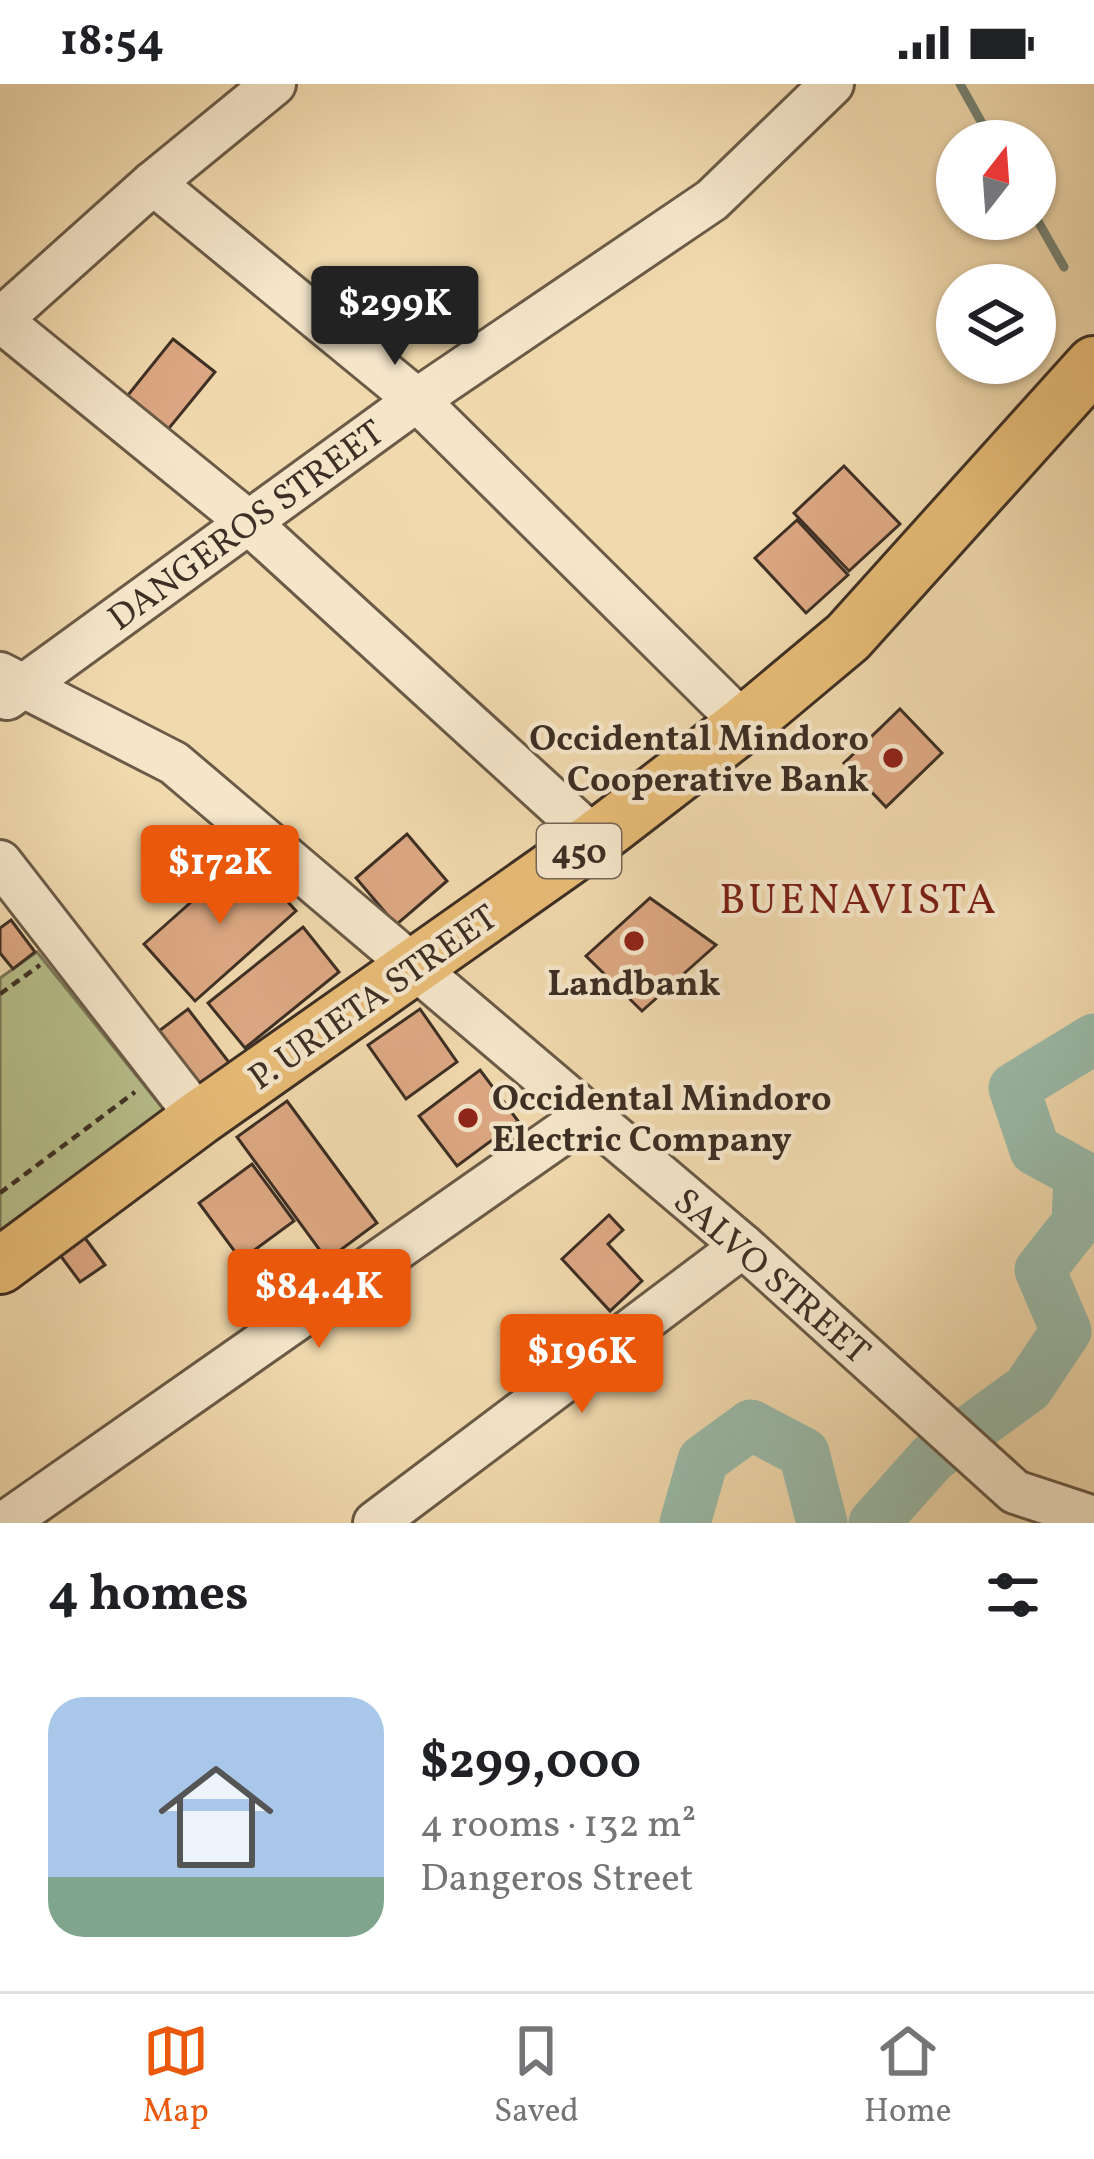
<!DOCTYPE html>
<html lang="en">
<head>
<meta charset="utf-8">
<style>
  :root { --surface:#fff; --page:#f6f6f6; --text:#202124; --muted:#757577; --line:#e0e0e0; --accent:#ea580c }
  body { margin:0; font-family:Vollkorn,serif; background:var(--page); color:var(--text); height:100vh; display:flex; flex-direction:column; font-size:45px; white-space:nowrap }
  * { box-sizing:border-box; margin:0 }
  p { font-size:39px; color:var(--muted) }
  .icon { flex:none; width:66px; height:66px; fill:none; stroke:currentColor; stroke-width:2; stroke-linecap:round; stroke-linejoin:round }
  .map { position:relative; height:1439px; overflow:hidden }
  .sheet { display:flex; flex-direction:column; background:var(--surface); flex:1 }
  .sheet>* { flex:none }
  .needle { width:78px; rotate:17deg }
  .controls { position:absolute; left:936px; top:36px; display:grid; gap:24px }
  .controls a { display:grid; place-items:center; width:120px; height:120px; border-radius:50%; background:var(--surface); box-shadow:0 3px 9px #0004; font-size:60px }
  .price { position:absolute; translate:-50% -102px; padding:0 27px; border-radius:12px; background:var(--accent); color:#fff; font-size:39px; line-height:78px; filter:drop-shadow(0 3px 6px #0008) }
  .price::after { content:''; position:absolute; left:50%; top:72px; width:36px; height:27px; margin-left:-18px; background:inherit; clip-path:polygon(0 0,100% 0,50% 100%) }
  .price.current { background:#222; color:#fff }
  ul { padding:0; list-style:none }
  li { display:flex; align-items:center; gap:36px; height:300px; padding:0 48px }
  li+li { border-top:3px solid var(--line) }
  li span { display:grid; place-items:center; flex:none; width:336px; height:240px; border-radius:36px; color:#555 }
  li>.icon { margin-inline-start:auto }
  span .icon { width:144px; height:144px; fill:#fffc; stroke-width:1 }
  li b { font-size:51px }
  h2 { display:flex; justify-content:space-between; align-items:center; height:144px; padding:0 48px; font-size:51px }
  .status { display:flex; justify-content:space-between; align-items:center; height:84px; padding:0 60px; background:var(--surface); direction:ltr }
  .status svg { height:33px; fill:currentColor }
  .tabs { display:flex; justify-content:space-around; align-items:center; height:168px; border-top:3px solid var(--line); background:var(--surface); font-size:33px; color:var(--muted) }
  .tabs a { display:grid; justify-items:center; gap:6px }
  .tabs .current { color:var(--accent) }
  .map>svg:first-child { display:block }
  .green { fill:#b7c08b; stroke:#7a7858; stroke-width:3 }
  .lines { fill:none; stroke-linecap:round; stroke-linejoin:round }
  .stream { stroke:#758274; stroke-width:9 }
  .river { stroke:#9abaa9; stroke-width:51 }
  .building { fill:#dda883; stroke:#3d2f25; stroke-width:3 }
  .minor-casing { stroke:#6a5a47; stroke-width:48 }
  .major-casing { stroke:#3d2f25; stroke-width:60 }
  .path { stroke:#3d2f25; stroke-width:4.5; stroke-dasharray:9 6; stroke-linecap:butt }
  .minor { stroke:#f5e6ca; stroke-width:42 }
  .major { stroke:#e8bc76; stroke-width:54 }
  .poi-dot { fill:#8f2418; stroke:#f5e6ca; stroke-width:4.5 }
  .labels { text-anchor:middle; stroke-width:9; stroke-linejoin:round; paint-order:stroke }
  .shield { fill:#f5e6ca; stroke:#746656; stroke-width:3 }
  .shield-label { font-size:33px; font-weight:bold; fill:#3d2f25 }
  .street-label { font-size:36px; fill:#3d2f25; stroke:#f5e6ca }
  .poi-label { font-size:36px; font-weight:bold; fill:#3d2f25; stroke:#f5e6ca; text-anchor:end }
  .quarter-label { font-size:42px; letter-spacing:3px; fill:#7a1f14; stroke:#f5e6ca }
</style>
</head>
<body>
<div class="status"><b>18:54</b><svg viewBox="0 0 49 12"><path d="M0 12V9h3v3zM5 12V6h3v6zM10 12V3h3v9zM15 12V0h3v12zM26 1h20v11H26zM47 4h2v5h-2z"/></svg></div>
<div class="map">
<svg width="1094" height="1439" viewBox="0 0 1094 1439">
  <rect width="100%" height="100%" fill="#f0d9ad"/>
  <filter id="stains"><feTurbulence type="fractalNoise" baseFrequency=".00167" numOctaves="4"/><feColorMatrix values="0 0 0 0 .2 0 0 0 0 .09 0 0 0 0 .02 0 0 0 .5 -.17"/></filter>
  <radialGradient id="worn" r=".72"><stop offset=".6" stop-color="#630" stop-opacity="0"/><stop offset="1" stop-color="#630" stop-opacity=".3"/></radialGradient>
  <polygon class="green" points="37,868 169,1032 0,1151 0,894"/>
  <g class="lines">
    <g class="stream">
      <polyline points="960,0 992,57"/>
      <polyline points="1035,132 1064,183"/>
    </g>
    <g class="river">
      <polyline points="685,1439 703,1376 751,1341 804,1369 822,1439"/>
      <polyline points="874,1439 932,1374 1028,1304 1066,1247 1040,1186 1077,1139 1079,1090 1035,1066 1014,1004 1094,955"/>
    </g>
  </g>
  <g class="building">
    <polygon points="173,255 215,288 161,354 120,321"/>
    <polygon points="844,382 900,440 849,487 794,429"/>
    <polygon points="797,436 848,491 806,529 755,474"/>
    <polygon points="900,625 942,669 886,723 844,679"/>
    <polygon points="407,750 447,797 396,841 356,794"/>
    <polygon points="245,770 296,827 195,917 144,860"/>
    <polygon points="650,814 716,861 642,927 586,872"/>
    <polygon points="11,836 35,868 13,885 0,869 0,844"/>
    <polygon points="303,843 339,888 245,964 208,919"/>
    <polygon points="188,925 231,981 198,1006 155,950"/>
    <polygon points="420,925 457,978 406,1015 368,961"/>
    <polygon points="480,986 518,1037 457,1082 419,1032"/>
    <polygon points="287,1017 377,1139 327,1176 237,1053"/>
    <polygon points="252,1080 294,1137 241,1176 199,1119"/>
    <polygon points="609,1131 623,1146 608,1160 642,1197 610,1227 562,1175"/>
    <polygon points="85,1154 105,1181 80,1198 60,1171"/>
  </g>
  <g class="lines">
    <defs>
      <g id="minor">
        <polyline points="153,99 274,0"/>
        <polyline points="0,236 153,99 417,316 744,640"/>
        <polyline points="0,236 247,437 595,755"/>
        <polyline points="0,590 174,679 743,1162 1015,1408 1094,1434"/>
        <polyline points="7,614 417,316 712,116 832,0"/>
        <polyline points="0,778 199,1034"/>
        <polyline points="5,1439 588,1031"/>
        <polyline points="375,1439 743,1162"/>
      </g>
      <polyline id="major" points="0,1182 199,1034 595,755 744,640 848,553 1094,280"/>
    </defs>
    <use href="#minor" class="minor-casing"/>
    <use href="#major" class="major-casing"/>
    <g class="path">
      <polyline points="0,910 40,881"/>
      <polyline points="0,1109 135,1008"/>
    </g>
    <use href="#minor" class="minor"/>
    <use href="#major" class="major"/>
  </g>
  <g class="poi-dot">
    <circle cx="893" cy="674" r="12"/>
    <circle cx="634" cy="857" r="12"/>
    <circle cx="468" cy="1034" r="12"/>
  </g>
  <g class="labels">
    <rect class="shield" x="537" y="740" width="84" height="54" rx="9"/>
    <g class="shield-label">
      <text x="579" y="779">450</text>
    </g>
    <g class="street-label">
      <text transform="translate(245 440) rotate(-36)" y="13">DANGEROS STREET</text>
      <text transform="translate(372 912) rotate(-35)" y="13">P. URIETA STREET</text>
      <text transform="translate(773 1191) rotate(41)" y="13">SALVO STREET</text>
    </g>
    <g class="poi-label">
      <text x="869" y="666">Occidental Mindoro<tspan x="869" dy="41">Cooperative Bank</tspan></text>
      <text x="634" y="911" text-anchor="middle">Landbank</text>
      <text x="492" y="1026" text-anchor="start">Occidental Mindoro<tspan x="492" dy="41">Electric Company</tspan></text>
    </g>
    <g class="quarter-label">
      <text x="859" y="829">BUENAVISTA</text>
    </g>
  </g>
  <rect width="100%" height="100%" filter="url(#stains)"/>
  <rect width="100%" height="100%" fill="url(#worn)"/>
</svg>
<div class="controls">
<a><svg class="needle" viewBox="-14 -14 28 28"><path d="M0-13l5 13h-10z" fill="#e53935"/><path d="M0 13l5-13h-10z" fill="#757577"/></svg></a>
<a><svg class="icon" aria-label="layers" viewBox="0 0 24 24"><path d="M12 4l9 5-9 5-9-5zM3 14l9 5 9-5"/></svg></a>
</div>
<b class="price current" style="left:395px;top:284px">$299K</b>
<b class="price" style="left:220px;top:843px">$172K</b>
<b class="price" style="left:319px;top:1267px">$84.4K</b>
<b class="price" style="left:582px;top:1332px">$196K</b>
</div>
<section class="sheet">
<h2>4 homes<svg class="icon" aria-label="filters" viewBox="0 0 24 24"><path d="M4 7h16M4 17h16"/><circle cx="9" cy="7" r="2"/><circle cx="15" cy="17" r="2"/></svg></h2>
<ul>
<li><span style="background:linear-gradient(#a9c7e8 75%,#7fa58c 0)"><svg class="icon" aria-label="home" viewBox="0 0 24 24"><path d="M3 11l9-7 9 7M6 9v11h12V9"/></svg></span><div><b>$299,000</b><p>4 rooms · 132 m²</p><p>Dangeros Street</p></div></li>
</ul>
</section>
<nav class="tabs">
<a class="current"><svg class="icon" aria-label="map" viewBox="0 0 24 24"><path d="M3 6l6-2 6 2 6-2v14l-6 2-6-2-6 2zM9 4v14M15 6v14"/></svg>Map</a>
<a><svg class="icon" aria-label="saved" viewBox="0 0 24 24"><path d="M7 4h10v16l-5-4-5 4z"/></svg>Saved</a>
<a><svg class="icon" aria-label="home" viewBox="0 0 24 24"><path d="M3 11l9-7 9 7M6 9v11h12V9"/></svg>Home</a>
</nav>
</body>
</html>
